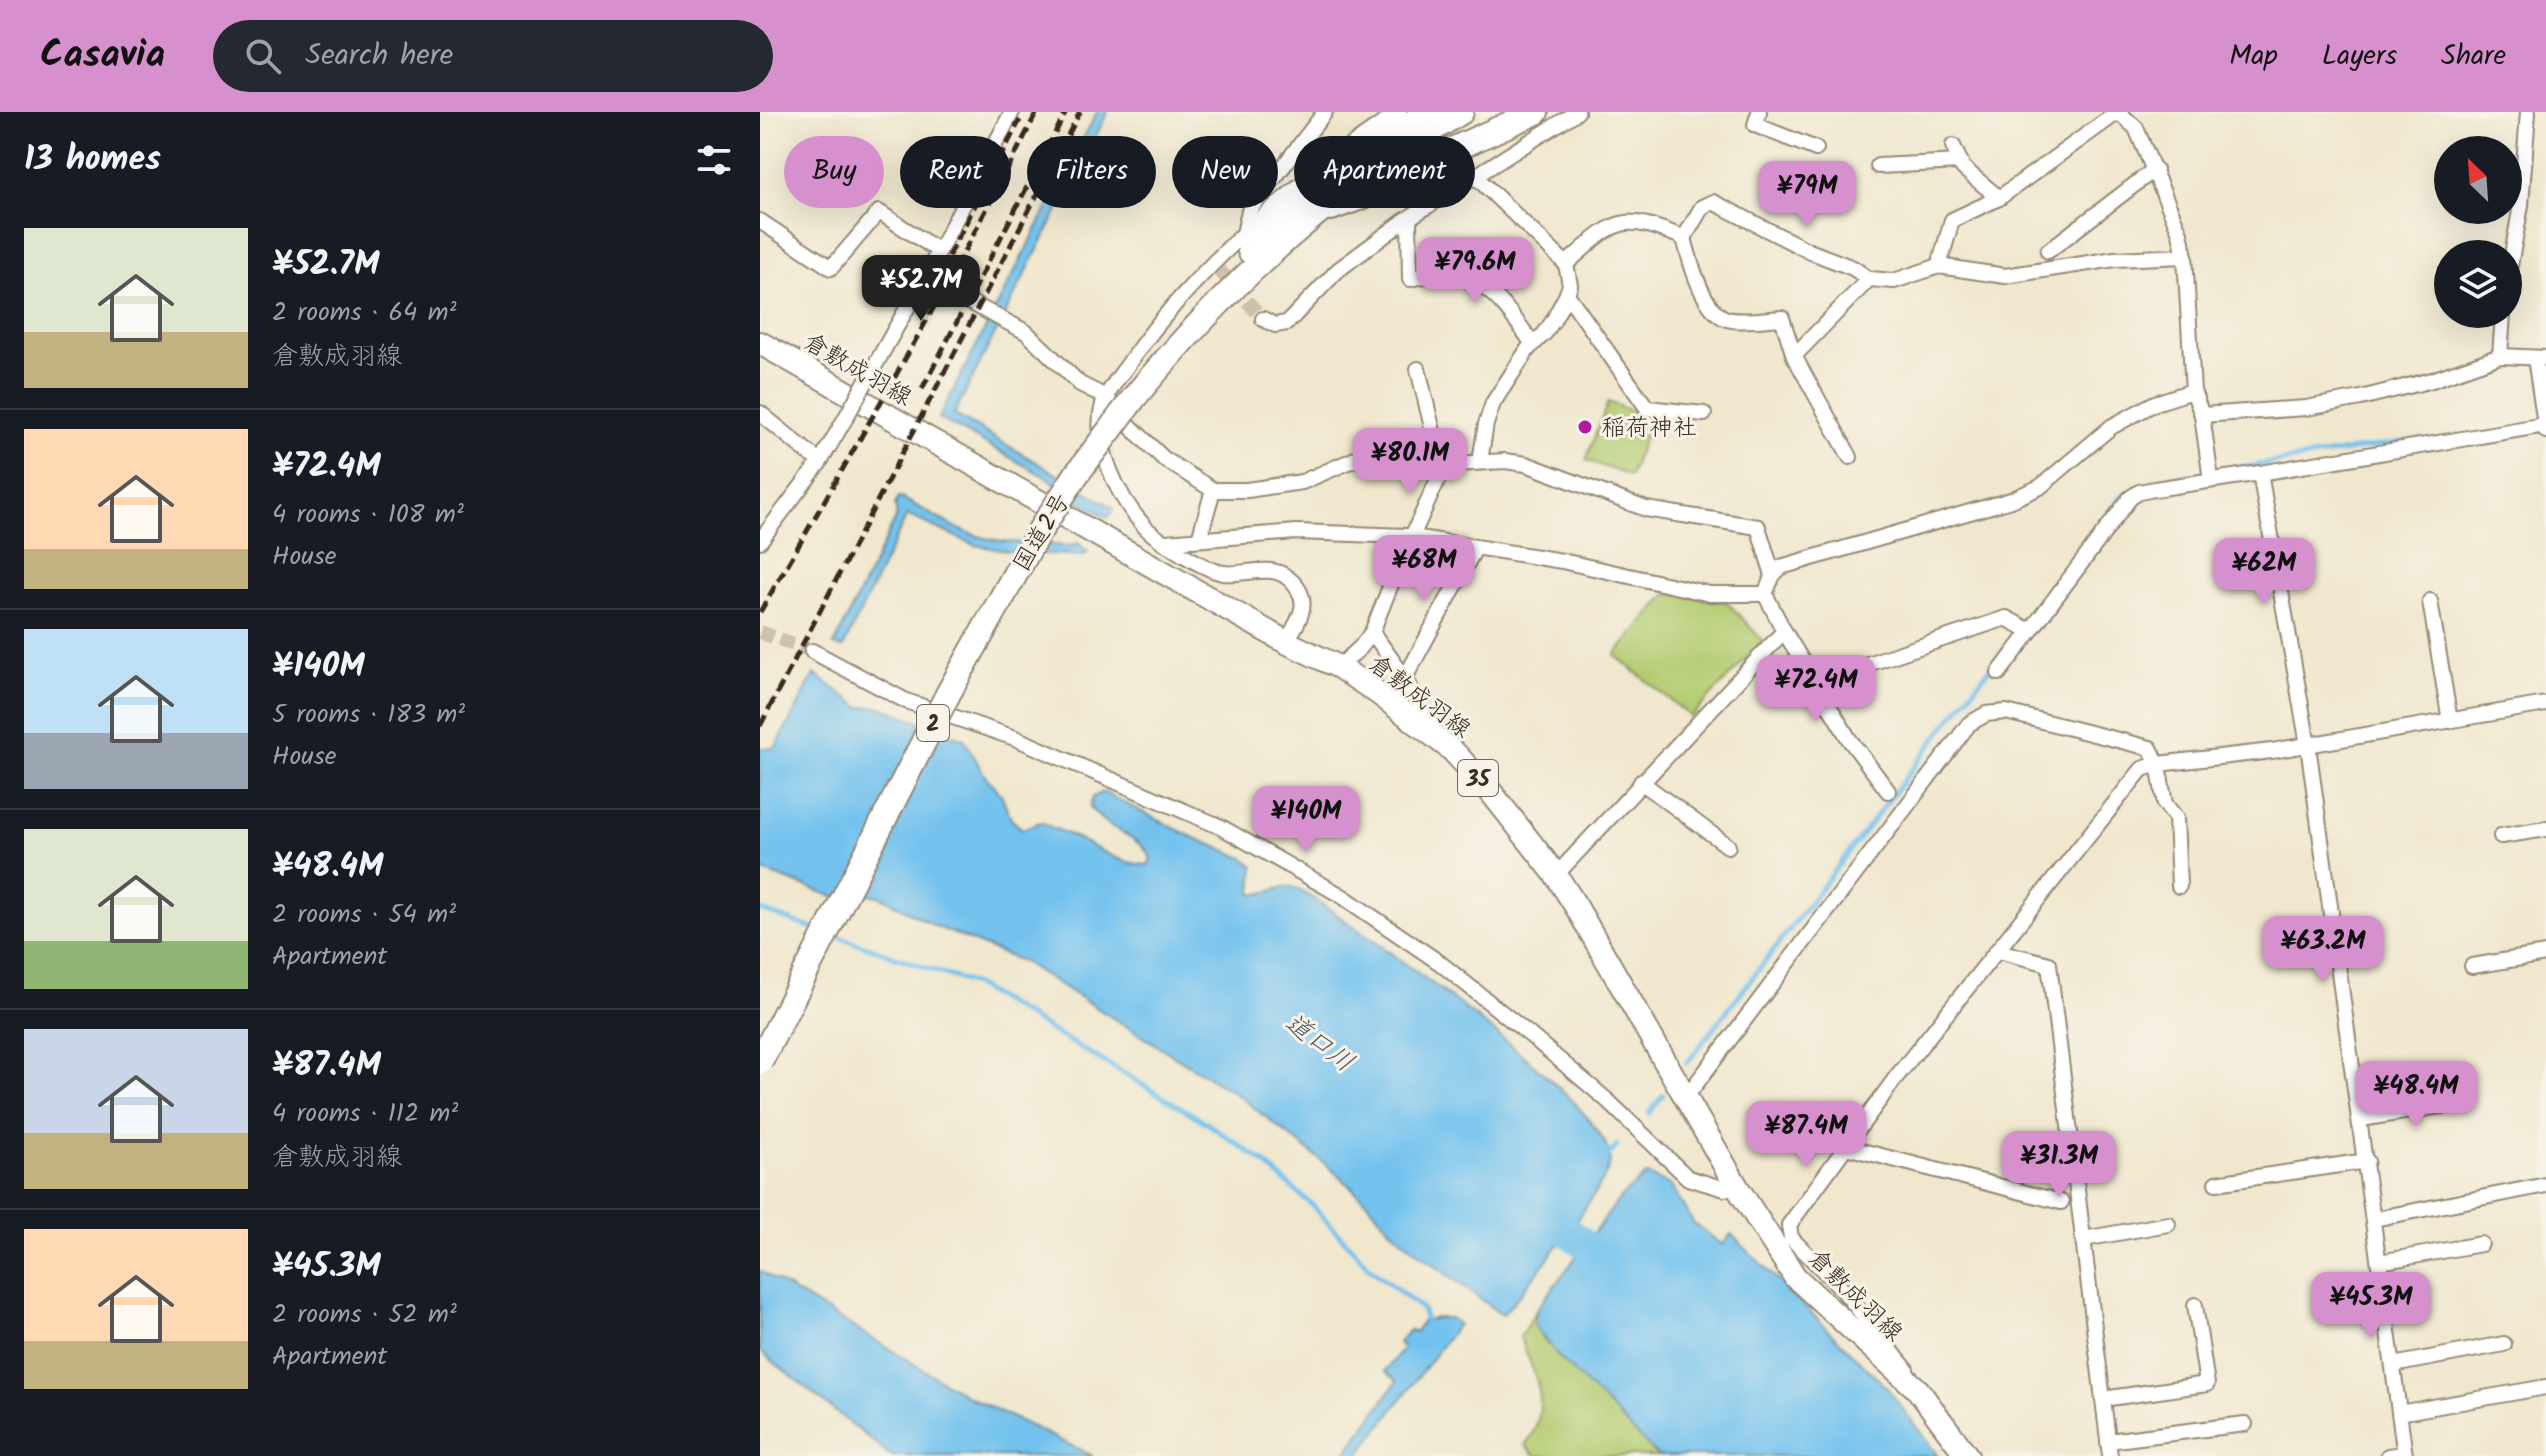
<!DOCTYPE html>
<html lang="en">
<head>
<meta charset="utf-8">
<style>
  :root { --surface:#171b24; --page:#242831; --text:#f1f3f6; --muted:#9ea1a6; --line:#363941; --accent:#d690ce }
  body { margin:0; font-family:Kalam,"Klee One",sans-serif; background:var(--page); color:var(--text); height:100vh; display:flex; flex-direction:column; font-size:30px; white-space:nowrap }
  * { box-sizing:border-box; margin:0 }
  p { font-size:26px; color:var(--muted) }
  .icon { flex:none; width:44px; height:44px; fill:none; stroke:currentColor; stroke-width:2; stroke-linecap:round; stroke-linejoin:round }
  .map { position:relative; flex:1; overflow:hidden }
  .sheet { display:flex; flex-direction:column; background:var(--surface); width:760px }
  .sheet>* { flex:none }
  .banner { position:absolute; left:24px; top:24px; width:760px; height:72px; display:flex; gap:16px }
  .needle { width:52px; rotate:335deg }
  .tools { position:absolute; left:1674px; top:24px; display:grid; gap:16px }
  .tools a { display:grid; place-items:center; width:88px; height:88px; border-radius:50%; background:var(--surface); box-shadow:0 8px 32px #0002; font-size:40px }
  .price { position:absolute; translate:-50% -68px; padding:0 18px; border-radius:16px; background:var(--accent); color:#111; font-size:26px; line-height:52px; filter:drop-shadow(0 2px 4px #0008) }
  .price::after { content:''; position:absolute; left:50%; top:48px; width:24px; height:18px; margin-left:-12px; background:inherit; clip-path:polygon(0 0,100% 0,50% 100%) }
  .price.current { background:#222; color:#fff }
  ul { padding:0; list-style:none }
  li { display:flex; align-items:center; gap:24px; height:200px; padding:0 24px }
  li+li { border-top:2px solid var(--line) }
  li span { display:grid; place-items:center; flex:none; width:224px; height:160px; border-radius:0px; color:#555 }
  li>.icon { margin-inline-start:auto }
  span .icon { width:96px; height:96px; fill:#fffc; stroke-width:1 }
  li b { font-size:34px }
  h2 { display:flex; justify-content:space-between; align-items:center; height:96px; padding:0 24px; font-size:34px }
  .pill { padding:0 28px; border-radius:36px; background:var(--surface); box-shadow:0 8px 32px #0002; font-size:28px; line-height:72px }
  .pill.current { background:var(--accent); color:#111 }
  header { display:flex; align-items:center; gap:48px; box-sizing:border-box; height:112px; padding:0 40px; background:var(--accent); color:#111 }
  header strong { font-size:38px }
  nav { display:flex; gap:44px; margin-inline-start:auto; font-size:28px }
  .search { width:560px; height:72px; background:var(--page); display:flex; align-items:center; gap:20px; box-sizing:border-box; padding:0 28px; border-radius:44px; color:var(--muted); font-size:30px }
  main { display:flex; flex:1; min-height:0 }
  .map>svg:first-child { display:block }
  .green { fill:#b4cc71; stroke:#787b48; stroke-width:2 }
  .water { fill:#73c2ee; stroke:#577686; stroke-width:2 }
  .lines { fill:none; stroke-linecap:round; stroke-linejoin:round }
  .stream { stroke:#73c2ee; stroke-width:5 }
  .river { stroke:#73c2ee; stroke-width:30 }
  .street-tunnel { stroke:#ccc1aa; stroke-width:14; stroke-dasharray:14 7; stroke-linecap:butt }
  .street-casing { stroke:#968876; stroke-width:18 }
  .primary-casing { stroke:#968876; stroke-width:26 }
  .highway-casing { stroke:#968876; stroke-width:28 }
  .street { stroke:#fff; stroke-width:14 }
  .primary { stroke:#fff; stroke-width:22 }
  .highway { stroke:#fff; stroke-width:24 }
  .rail { stroke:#3b2a1e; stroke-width:5; stroke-dasharray:12 6; stroke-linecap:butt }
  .street-bridge-casing { stroke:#968876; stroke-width:18; stroke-linecap:butt }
  .highway-bridge-casing { stroke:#968876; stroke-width:28; stroke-linecap:butt }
  .street-bridge { stroke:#fff; stroke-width:14 }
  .highway-bridge { stroke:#fff; stroke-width:24 }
  .poi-dot { fill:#b5179e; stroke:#f7f3e8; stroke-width:3 }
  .labels { text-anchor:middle; stroke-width:6; stroke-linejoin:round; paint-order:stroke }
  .shield { fill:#f7f3e8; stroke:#73665b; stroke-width:2 }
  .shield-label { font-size:22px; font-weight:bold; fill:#3b2a1e }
  .street-label { font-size:24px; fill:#3b2a1e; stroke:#f7f3e8 }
  .poi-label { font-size:24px; fill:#3b2a1e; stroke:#f7f3e8; text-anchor:start }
  .water-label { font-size:26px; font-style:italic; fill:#4c585c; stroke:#f7f3e8 }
</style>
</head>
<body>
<header>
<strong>Casavia</strong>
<div class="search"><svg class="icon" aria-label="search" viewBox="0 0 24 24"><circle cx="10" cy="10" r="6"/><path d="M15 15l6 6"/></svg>Search here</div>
<nav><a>Map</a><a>Layers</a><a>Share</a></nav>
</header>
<main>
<section class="sheet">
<h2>13 homes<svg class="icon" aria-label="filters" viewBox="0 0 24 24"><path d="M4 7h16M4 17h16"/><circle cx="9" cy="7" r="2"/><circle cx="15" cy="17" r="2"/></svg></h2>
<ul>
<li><span style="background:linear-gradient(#dfe7d0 65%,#c2b280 0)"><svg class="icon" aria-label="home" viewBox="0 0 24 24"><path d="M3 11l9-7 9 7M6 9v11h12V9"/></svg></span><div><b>¥52.7M</b><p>2 rooms · 64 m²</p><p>倉敷成羽線</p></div></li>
<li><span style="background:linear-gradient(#ffd9b3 75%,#c2b280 0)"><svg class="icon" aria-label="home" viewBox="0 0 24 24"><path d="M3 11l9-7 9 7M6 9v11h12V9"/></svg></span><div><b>¥72.4M</b><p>4 rooms · 108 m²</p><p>House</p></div></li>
<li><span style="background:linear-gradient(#bfe0f5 65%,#9aa5b1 0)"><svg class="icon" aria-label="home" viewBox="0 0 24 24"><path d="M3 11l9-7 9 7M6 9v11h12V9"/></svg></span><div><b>¥140M</b><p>5 rooms · 183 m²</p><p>House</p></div></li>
<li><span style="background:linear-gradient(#dfe7d0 70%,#8fb573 0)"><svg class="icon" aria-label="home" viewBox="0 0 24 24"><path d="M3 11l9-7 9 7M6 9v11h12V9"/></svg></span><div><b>¥48.4M</b><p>2 rooms · 54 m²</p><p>Apartment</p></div></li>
<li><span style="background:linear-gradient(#c9d6e8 65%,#c2b280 0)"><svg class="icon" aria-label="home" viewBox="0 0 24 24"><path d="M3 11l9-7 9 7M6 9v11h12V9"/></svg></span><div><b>¥87.4M</b><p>4 rooms · 112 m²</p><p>倉敷成羽線</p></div></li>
<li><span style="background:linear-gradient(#ffd9b3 70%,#c2b280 0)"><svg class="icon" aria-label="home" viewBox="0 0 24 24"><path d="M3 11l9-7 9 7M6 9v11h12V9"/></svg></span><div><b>¥45.3M</b><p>2 rooms · 52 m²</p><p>Apartment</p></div></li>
</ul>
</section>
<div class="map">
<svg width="1786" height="1344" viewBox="0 0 1786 1344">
  <rect width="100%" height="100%" fill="#f7f3e8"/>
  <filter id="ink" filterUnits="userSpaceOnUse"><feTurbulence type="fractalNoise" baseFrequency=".0125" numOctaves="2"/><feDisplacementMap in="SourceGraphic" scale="16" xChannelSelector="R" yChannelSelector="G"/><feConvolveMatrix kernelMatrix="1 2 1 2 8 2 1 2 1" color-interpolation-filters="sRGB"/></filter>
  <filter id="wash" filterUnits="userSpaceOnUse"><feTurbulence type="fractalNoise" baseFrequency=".006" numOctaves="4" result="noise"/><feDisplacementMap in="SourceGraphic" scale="32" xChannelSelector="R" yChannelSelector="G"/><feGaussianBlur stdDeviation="1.8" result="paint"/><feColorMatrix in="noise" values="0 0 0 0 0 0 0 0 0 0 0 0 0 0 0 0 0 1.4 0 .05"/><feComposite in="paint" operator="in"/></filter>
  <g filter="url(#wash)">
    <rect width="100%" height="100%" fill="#f0e7cd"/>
    <g class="green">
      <polygon points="848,290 891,306 870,364 826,348"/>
      <polygon points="907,482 967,490 1003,529 931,605 855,543"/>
      <path d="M777 1197 774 1212 786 1230 898 1344H776L765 1333C794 1296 775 1263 760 1225Z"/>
    </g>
    <g class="water">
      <polygon points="337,0 348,0 194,302 354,396 348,406 314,386 291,368 179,306"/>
      <path d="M139 385C166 398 190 416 218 424 248 433 281 431 312 434L318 431 328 440 323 444 247 439 215 433 147 403 83 536 74 533 137 404 135 393Z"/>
      <path d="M54 562 100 595H121L204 627 225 664 241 682 251 707 262 717 281 710C293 717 304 720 316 726 339 737 362 753 388 753L391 746C378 720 344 719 330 694L333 685 343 680 430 724 484 746 494 754 492 782C506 784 522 772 532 775 538 776 543 782 550 784 601 820 856 994 850 1050 848 1073 762 1181 742 1203L659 1142 629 1116 607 1090 568 1054 479 984 261 849 175 814 122 785 103 781 72 784 0 758V636H14C21 629 22 621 27 614 38 597 44 580 54 562Z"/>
      <polygon points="886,1063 910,1073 934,1112 963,1133 971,1122 1127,1276 1178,1344 898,1344 797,1243 774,1212 777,1197 861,1085"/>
      <polygon points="0,1159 209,1285 333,1344 131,1344 0,1239"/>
      <polygon points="678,1206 690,1206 698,1212 598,1344 584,1344 637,1269 625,1259 643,1236 638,1231 649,1218 655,1221 662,1209"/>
    </g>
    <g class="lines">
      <g class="stream">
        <polyline points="1392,370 1662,327"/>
        <polyline points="0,798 60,819"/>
        <polyline points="73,823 213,872 447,1011 502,1049 552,1093 611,1157 662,1197 667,1212"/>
        <polyline points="927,951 1361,385 1368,380"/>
        <polyline points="889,1001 903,983"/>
        <polyline points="847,1045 857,1034"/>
      </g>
      <polyline class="river" points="774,1094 857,1157"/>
    </g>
  </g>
  <g filter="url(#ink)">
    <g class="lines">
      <g class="street-tunnel">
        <polyline points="459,158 503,207"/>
        <polyline points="0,520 52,539"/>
      </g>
      <defs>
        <g id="street">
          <polyline points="999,0 995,13 1056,37"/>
          <polyline points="1358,0 1376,16 1420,121 1425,144 1433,279 1442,303 1451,368"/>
          <polyline points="1193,34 1203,56 1239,86 1358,0"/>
          <polyline points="1118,54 1201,50"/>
          <path d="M715 64 806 152C856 108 859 99 924 126L942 95 953 90 1049 139 1093 156 1109 167 1134 169 1179 154 1245 164 1355 147 1425 144"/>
          <path d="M649 106 650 167C717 151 737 182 773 232"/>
          <polyline points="0,109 71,156 119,100 179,139"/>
          <polyline points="484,122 489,99 565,0"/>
          <path d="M924 126C930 149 944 206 972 208 988 210 1006 207 1022 206L1034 244 1109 167"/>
          <polyline points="1288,139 1395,57"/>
          <polyline points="806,152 810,173 807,182 887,296 944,302"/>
          <polyline points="1179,154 1192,108 1239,86"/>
          <polyline points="1748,165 1761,93 1768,0"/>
          <polyline points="164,166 266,220 320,272 346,285 369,313 404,347 453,378 487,378 542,370 600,345 617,343 681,353 745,349 766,352 886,397 998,415 1013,463"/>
          <polyline points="503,207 515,213 527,211 578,158 644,109 817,0"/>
          <polyline points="1034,244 1090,345"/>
          <polyline points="1740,244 1743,202"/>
          <polyline points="1775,246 1786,319"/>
          <polyline points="658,257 681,353 679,365 638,455 612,520 645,566 675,619"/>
          <polyline points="109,264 179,139 252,0"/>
          <polyline points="0,301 60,350"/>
          <polyline points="1442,303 1546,296 1601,286 1672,268 1740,244 1786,246"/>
          <polyline points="720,349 726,312 733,291 768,237 784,222 793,209 807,182"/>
          <polyline points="1500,361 1785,313"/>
          <polyline points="439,427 453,378"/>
          <polyline points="0,429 60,350 85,307"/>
          <polyline points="405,430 537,420 647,424 802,449 950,482 1005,482"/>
          <polyline points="1670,489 1690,609"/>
          <polyline points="1024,519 1089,627 1128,679"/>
          <path d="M526 530C540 507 554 487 528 466 511 451 483 464 463 461 445 458 397 428 385 415 358 386 332 332 343 292 348 278 360 264 369 251 435 155 542 65 639 0"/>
          <polyline points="52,539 146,589 255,626 461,715 582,784 680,851 770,923 848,989 928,1066 965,1077 977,1075"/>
          <polyline points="579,555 601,535 612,520"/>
          <polyline points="1239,561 1370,386 1379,380 1395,377 1500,361 1548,633 1645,1344"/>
          <polyline points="645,566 716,435"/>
          <polyline points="1053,570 1246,506 1270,519"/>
          <polyline points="881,670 968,734"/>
          <polyline points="1741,724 1786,717"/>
          <polyline points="796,763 1024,519 1005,482 1013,463 1021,455 1251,388 1280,375 1351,315 1395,291 1433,279"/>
          <polyline points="1238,839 1289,852 1350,1344"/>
          <polyline points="1712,854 1786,842"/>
          <polyline points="926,985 1209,612 1226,602 1246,600 1390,636 1398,652 1405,692 1416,706 1419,774"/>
          <polyline points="1601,1007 1705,990"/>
          <polyline points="1086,1035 1301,1090"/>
          <polyline points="1456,1071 1607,1049"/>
          <polyline points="1614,1107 1786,1073"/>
          <polyline points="1324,1127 1408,1112"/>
          <polyline points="1620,1150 1721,1132"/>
          <polyline points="1633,1253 1744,1232"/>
          <polyline points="1146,1257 1082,1177 1031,1126 1029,1113 1137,964 1382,657 1398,652 1512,639 1786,592"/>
          <polyline points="1343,1287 1447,1272 1435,1193"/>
          <polyline points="1639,1301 1786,1275"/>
          <polyline points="1348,1329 1485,1312"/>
          <polyline points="1628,1344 1645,1342"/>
        </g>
        <polyline id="primary" points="0,231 526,530 579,555 618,581 692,638 730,679 796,763 817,796 977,1075 1035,1165 1158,1278 1207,1344"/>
        <g id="highway">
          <polyline points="571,96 604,84 683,42 776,0"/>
          <polyline points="490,139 552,81 667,0"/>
          <path d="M373 287C466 173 574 75 701 0"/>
        </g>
      </defs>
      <use href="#street" class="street-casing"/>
      <use href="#primary" class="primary-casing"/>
      <use href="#highway" class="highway-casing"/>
      <use href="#street" class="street"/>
      <use href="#primary" class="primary"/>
      <use href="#highway" class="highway"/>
      <g class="rail">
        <polyline points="180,160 260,8"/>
        <polyline points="162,277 306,0"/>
        <path d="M0 500C96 335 191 170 277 0"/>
        <polyline points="0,614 320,0"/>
      </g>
      <defs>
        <polyline id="street-bridge" points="85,307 109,264"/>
        <polyline id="highway-bridge" points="0,950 188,582 277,423 316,363 373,287"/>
      </defs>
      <use href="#street-bridge" class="street-bridge-casing"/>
      <use href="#highway-bridge" class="highway-bridge-casing"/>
      <use href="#street-bridge" class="street-bridge"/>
      <use href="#highway-bridge" class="highway-bridge"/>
    </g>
  </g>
  <circle class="poi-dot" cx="825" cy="315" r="8"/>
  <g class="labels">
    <g class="shield">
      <rect x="157" y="593" width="32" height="36" rx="6"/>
      <rect x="698" y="648" width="40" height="36" rx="6"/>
    </g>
    <g class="shield-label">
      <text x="173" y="619">2</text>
      <text x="718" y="674">35</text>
    </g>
    <g class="street-label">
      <text transform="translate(98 257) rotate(30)" y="8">倉敷成羽線</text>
      <text transform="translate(281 420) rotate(-59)" y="8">国道2号</text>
      <text transform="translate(660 584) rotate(37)" y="8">倉敷成羽線</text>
      <text transform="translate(1096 1183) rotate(44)" y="8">倉敷成羽線</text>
    </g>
    <g class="poi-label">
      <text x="841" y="323">稲荷神社</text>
    </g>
    <g class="water-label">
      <text transform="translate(560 930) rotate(37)" y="9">道口川</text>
    </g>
  </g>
</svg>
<div class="tools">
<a><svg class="needle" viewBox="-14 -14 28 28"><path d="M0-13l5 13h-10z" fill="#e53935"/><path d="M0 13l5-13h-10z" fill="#9ea1a6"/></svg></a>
<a><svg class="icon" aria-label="layers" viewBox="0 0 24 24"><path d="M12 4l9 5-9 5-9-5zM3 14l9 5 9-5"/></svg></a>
</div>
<b class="price" style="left:1047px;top:117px">¥79M</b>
<b class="price" style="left:715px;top:193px">¥79.6M</b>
<b class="price current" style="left:161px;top:211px">¥52.7M</b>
<b class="price" style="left:650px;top:384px">¥80.1M</b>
<b class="price" style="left:664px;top:491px">¥68M</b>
<b class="price" style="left:1504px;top:494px">¥62M</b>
<b class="price" style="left:1056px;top:611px">¥72.4M</b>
<b class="price" style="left:546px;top:742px">¥140M</b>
<b class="price" style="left:1563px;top:872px">¥63.2M</b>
<b class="price" style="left:1656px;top:1017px">¥48.4M</b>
<b class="price" style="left:1046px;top:1057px">¥87.4M</b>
<b class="price" style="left:1299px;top:1087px">¥31.3M</b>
<b class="price" style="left:1611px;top:1228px">¥45.3M</b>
<div class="banner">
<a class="pill current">Buy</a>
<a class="pill">Rent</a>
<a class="pill">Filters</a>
<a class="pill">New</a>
<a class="pill">Apartment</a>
</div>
</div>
</main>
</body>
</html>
